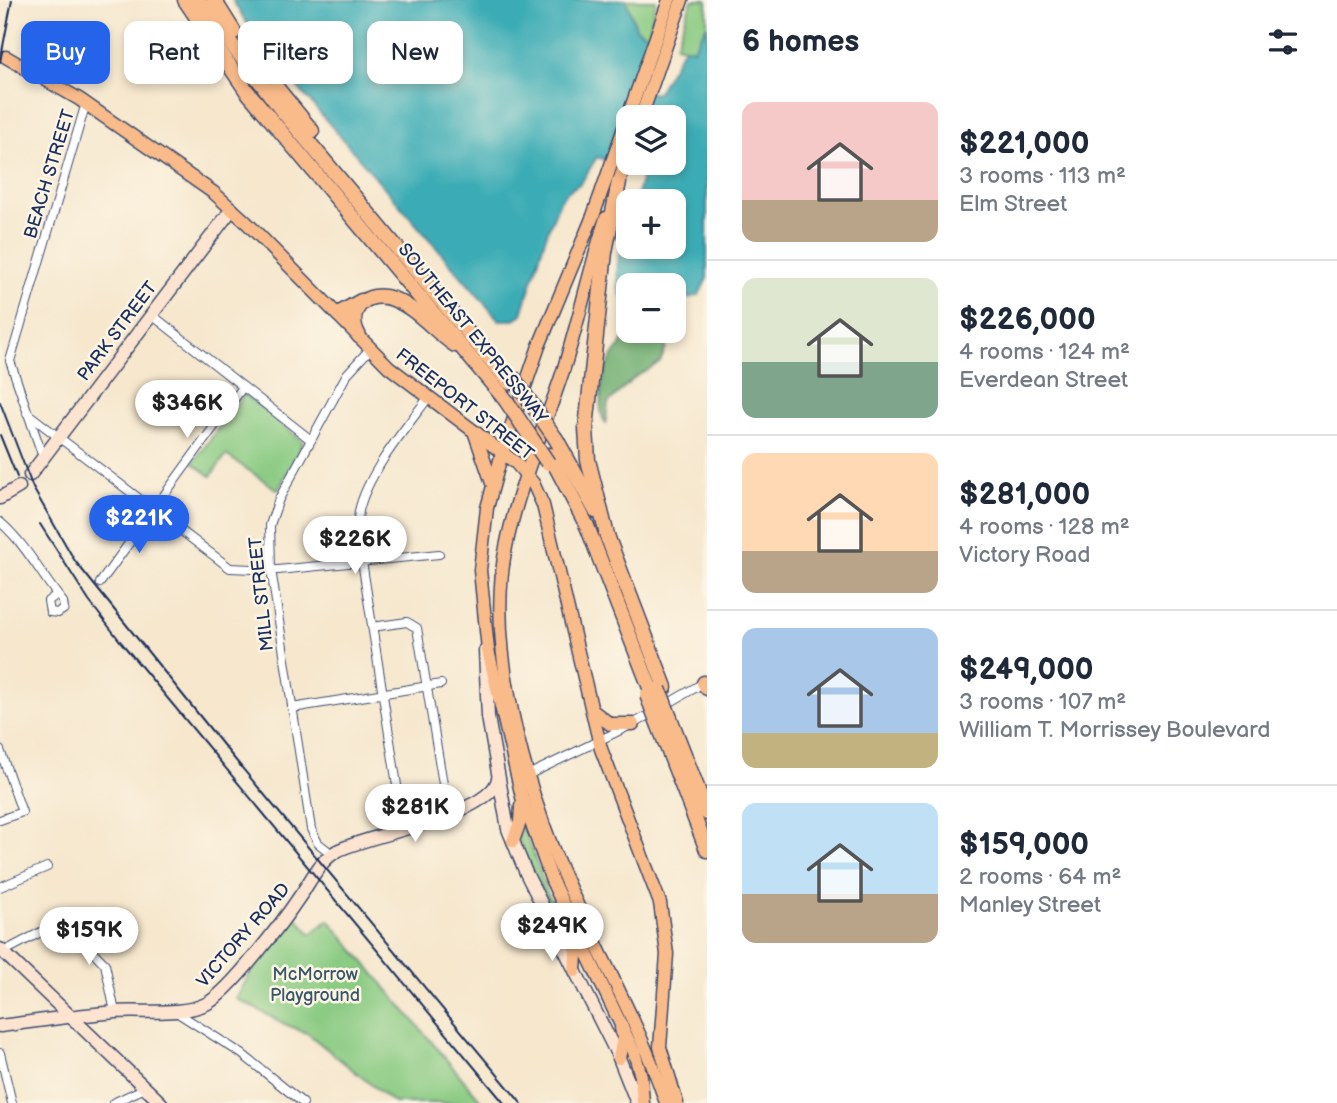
<!DOCTYPE html>
<html lang="en">
<head>
<meta charset="utf-8">
<style>
  :root { --surface:#fff; --page:#f2f2f3; --text:#1f2937; --muted:#747a83; --line:#e0e1e3; --accent:#2563eb }
  body { margin:0; font-family:"Balsamiq Sans",sans-serif; background:var(--page); color:var(--text); height:100vh; display:flex; flex-direction:column; font-size:26px; white-space:nowrap }
  * { box-sizing:border-box; margin:0 }
  p { font-size:23px; color:var(--muted) }
  .icon { flex:none; width:38px; height:38px; fill:none; stroke:currentColor; stroke-width:2; stroke-linecap:round; stroke-linejoin:round }
  .map { position:relative; flex:1; overflow:hidden }
  .side { display:flex; flex-direction:column; background:var(--surface); width:630px }
  .side>* { flex:none }
  .top-card { position:absolute; left:21px; top:21px; width:581px; height:63px; display:flex; gap:14px }
  .fabs { position:absolute; left:616px; top:105px; display:grid; gap:14px }
  .fabs a { display:grid; place-items:center; width:70px; height:70px; border-radius:14px; background:var(--surface); box-shadow:0 4px 10px #0003; font-size:35px }
  .price { position:absolute; translate:-50% -60px; padding:0 16px; border-radius:24px; background:#fff; color:#222; font-size:23px; line-height:46px; filter:drop-shadow(0 2px 4px #0008) }
  .price::after { content:''; position:absolute; left:50%; top:42px; width:21px; height:16px; margin-left:-10px; background:inherit; clip-path:polygon(0 0,100% 0,50% 100%) }
  .price.active { background:var(--accent); color:#fff }
  ul { padding:0; list-style:none }
  li { display:flex; align-items:center; gap:21px; height:175px; padding:0 35px }
  li+li { border-top:2px solid var(--line) }
  li span { display:grid; place-items:center; flex:none; width:196px; height:140px; border-radius:14px; color:#555 }
  li>.icon { margin-inline-start:auto }
  span .icon { width:84px; height:84px; fill:#fffc; stroke-width:1 }
  li b { font-size:30px }
  h2 { display:flex; justify-content:space-between; align-items:center; height:84px; padding:0 35px; font-size:30px }
  .chip { padding:0 24px; border-radius:14px; background:var(--surface); box-shadow:0 4px 10px #0003; font-size:24px; line-height:63px }
  .chip.active { background:var(--accent); color:#fff }
  main { display:flex; flex:1; min-height:0 }
  .map>svg:first-child { display:block }
  .green { fill:#8bcb83; stroke:#537d70; stroke-width:2 }
  .forest { fill:#70af71; stroke:#466f68; stroke-width:2 }
  .water { fill:#3aacb5; stroke:#2a6e8a; stroke-width:2; fill-rule:evenodd }
  .lines { fill:none; stroke-linecap:round; stroke-linejoin:round }
  .street-casing { stroke:#3c4b6f; stroke-width:10 }
  .secondary-casing { stroke:#3c4b6f; stroke-width:15 }
  .primary-casing { stroke:#3c4b6f; stroke-width:15 }
  .highway-casing { stroke:#3c4b6f; stroke-width:17 }
  .street { stroke:#fff; stroke-width:8 }
  .secondary { stroke:#fde4d1; stroke-width:12 }
  .primary { stroke:#fabb8b; stroke-width:12 }
  .highway { stroke:#fabb8b; stroke-width:14 }
  .rail { stroke:#1b2f5e; stroke-width:2 }
  .highway-bridge-casing { stroke:#3c4b6f; stroke-width:17; stroke-linecap:butt }
  .highway-bridge { stroke:#fabb8b; stroke-width:14 }
  .labels { text-anchor:middle; stroke-width:5; stroke-linejoin:round; paint-order:stroke }
  .street-label { font-size:18px; fill:#1b2f5e; stroke:#fcf5e5 }
  .park-label { font-size:18px; fill:#375667; stroke:#fcf5e5 }
</style>
</head>
<body>
<main>
<div class="map">
<svg width="707" height="1103" viewBox="0 0 707 1103">
  <rect width="100%" height="100%" fill="#fcf5e5"/>
  <filter id="ink" filterUnits="userSpaceOnUse"><feTurbulence type="fractalNoise" baseFrequency=".0143" numOctaves="2"/><feDisplacementMap in="SourceGraphic" scale="14" xChannelSelector="R" yChannelSelector="G"/><feConvolveMatrix kernelMatrix="1 2 1 2 8 2 1 2 1" color-interpolation-filters="sRGB"/></filter>
  <filter id="wash" filterUnits="userSpaceOnUse"><feTurbulence type="fractalNoise" baseFrequency=".00686" numOctaves="4" result="noise"/><feDisplacementMap in="SourceGraphic" scale="28" xChannelSelector="R" yChannelSelector="G"/><feGaussianBlur stdDeviation="1.57" result="paint"/><feColorMatrix in="noise" values="0 0 0 0 0 0 0 0 0 0 0 0 0 0 0 0 0 1.4 0 .05"/><feComposite in="paint" operator="in"/></filter>
  <g filter="url(#wash)">
    <rect width="100%" height="100%" fill="#f6e7cd"/>
    <g class="green">
      <polygon points="626,0 656,0 648,36 636,28"/>
      <polygon points="692,0 707,0 707,25 693,49 676,45"/>
      <polygon points="244,394 303,442 278,490 226,455 211,476 193,463"/>
      <polygon points="523,826 548,894 572,944 570,950 518,840"/>
      <path d="M295 916 311 934 329 920 483 1103H394L307 1033C282 1026 261 1009 236 999L254 966Z"/>
    </g>
    <path class="forest" d="M632 333 643 339 663 337 666 348 660 362 634 378 608 403 606 423C596 413 602 382 606 369 610 358 621 347 627 335Z"/>
    <path class="water" d="M232 0H626L636 28 648 36 632 85 654 94 658 92 684 47 693 49 707 25V278L699 295 674 303V285H628V304C607 290 622 235 628 214V247H674V201H635L641 180 638 172 597 157 581 183 567 192 560 201 547 233 522 314 513 320H499L261 45ZM628 117H674V163H628Z"/>
  </g>
  <g filter="url(#ink)">
    <g class="lines">
      <defs>
        <g id="street">
          <polyline points="152,315 311,440"/>
          <polyline points="27,413 230,568 278,570 439,554"/>
          <polyline points="43,457 10,361 86,103"/>
          <path d="M0 522C27 545 42 577 63 602L64 609 58 613 50 612 48 601 55 596"/>
          <polyline points="100,583 243,387"/>
          <polyline points="372,627 407,622 417,628 448,814"/>
          <polyline points="292,708 441,684"/>
          <polyline points="0,750 22,812 0,820"/>
          <polyline points="528,775 633,724 705,682"/>
          <path d="M404 830 362 561C359 546 356 527 359 511 367 474 405 429 428 398"/>
          <polyline points="332,854 318,843 311,829 271,569 270,525 279,499 347,374 370,349"/>
          <polyline points="0,887 47,867"/>
          <polyline points="64,922 105,964 115,1012"/>
          <polyline points="3,952 77,913"/>
          <polyline points="173,1010 242,1054 303,1103"/>
          <polyline points="0,1053 12,1103"/>
          <polyline points="113,1103 145,1088"/>
        </g>
        <g id="secondary">
          <polyline points="30,475 232,209"/>
          <polyline points="0,498 19,487"/>
          <polyline points="485,651 488,717 508,829 526,873 619,1058 637,1103"/>
          <polyline points="0,949 161,1103"/>
          <path d="M0 1026C39 1021 77 1015 116 1012 145 1010 179 1016 206 1004 229 993 284 920 300 896 310 882 320 860 337 851 368 834 490 816 498 779"/>
        </g>
        <g id="primary">
          <polyline points="6,57 79,99 214,193 246,222 389,367 516,463 533,483 543,505 601,749 660,903 667,954 660,1047 677,1103"/>
          <polyline points="641,117 682,0"/>
          <polyline points="616,191 628,155"/>
          <path d="M606 218C590 268 579 320 563 371 544 429 518 487 506 547 487 638 519 761 552 847 586 934 637 1014 666 1103"/>
          <polyline points="475,434 492,483"/>
          <polyline points="593,711 610,724 633,724"/>
          <polyline points="513,841 520,822 521,806"/>
          <polyline points="575,971 577,937"/>
          <polyline points="619,1058 623,1038 621,1028"/>
          <polyline points="643,1103 641,1076 634,1052 552,881 522,797 488,650 480,570 487,508 502,453 539,346 593,216 669,0"/>
        </g>
        <g id="highway">
          <polyline points="185,0 246,90 505,399"/>
          <polyline points="198,0 281,109 510,383"/>
          <polyline points="214,0 234,32"/>
          <polyline points="276,87 312,131"/>
          <polyline points="338,314 361,301"/>
          <path d="M359 336C344 310 367 289 393 299 417 308 434 331 455 345"/>
          <polyline points="556,439 596,511"/>
          <polyline points="550,455 587,526 652,693"/>
          <polyline points="606,533 665,687"/>
          <polyline points="608,539 588,460 586,428 605,252 619,182"/>
          <polyline points="704,683 707,688"/>
          <polyline points="670,718 707,813"/>
          <polyline points="659,726 707,850"/>
        </g>
      </defs>
      <use href="#street" class="street-casing"/>
      <use href="#secondary" class="secondary-casing"/>
      <use href="#primary" class="primary-casing"/>
      <use href="#highway" class="highway-casing"/>
      <use href="#street" class="street"/>
      <use href="#secondary" class="secondary"/>
      <use href="#primary" class="primary"/>
      <use href="#highway" class="highway"/>
      <g class="rail">
        <polyline points="0,62 12,0"/>
        <polyline points="0,402 33,488 75,561 228,751 521,1103"/>
        <polyline points="0,435 17,477"/>
        <polyline points="40,524 89,601 120,641 504,1103"/>
      </g>
      <defs>
        <g id="highway-bridge">
          <polyline points="512,376 556,439"/>
          <polyline points="505,399 548,463"/>
          <polyline points="659,689 670,718"/>
          <polyline points="647,695 659,726"/>
        </g>
      </defs>
      <use href="#highway-bridge" class="highway-bridge-casing"/>
      <use href="#highway-bridge" class="highway-bridge"/>
    </g>
  </g>
  <g class="labels">
    <g class="street-label">
      <text transform="translate(49 174) rotate(-73)" y="6">BEACH STREET</text>
      <text transform="translate(117 331) rotate(-53)" y="6">PARK STREET</text>
      <text transform="translate(473 333) rotate(51)" y="6">SOUTHEAST EXPRESSWAY</text>
      <text transform="translate(465 404) rotate(38)" y="6">FREEPORT STREET</text>
      <text transform="translate(261 594) rotate(-96)" y="6">MILL STREET</text>
      <text transform="translate(243 935) rotate(-49)" y="6">VICTORY ROAD</text>
    </g>
    <g class="park-label">
      <text x="315" y="980">McMorrow<tspan x="315" dy="21">Playground</tspan></text>
    </g>
  </g>
</svg>
<div class="fabs">
<a><svg class="icon" aria-label="layers" viewBox="0 0 24 24"><path d="M12 4l9 5-9 5-9-5zM3 14l9 5 9-5"/></svg></a>
<a>+</a>
<a>−</a>
</div>
<b class="price" style="left:187px;top:440px">$346K</b>
<b class="price active" style="left:139px;top:555px">$221K</b>
<b class="price" style="left:355px;top:576px">$226K</b>
<b class="price" style="left:415px;top:844px">$281K</b>
<b class="price" style="left:552px;top:963px">$249K</b>
<b class="price" style="left:89px;top:967px">$159K</b>
<div class="top-card">
<a class="chip active">Buy</a>
<a class="chip">Rent</a>
<a class="chip">Filters</a>
<a class="chip">New</a>
</div>
</div>
<section class="side">
<h2>6 homes<svg class="icon" aria-label="filters" viewBox="0 0 24 24"><path d="M4 7h16M4 17h16"/><circle cx="9" cy="7" r="2"/><circle cx="15" cy="17" r="2"/></svg></h2>
<ul>
<li><span style="background:linear-gradient(#f6c9c9 70%,#b9a48a 0)"><svg class="icon" aria-label="home" viewBox="0 0 24 24"><path d="M3 11l9-7 9 7M6 9v11h12V9"/></svg></span><div><b>$221,000</b><p>3 rooms · 113 m²</p><p>Elm Street</p></div></li>
<li><span style="background:linear-gradient(#dfe7d0 60%,#7fa58c 0)"><svg class="icon" aria-label="home" viewBox="0 0 24 24"><path d="M3 11l9-7 9 7M6 9v11h12V9"/></svg></span><div><b>$226,000</b><p>4 rooms · 124 m²</p><p>Everdean Street</p></div></li>
<li><span style="background:linear-gradient(#ffd9b3 70%,#b9a48a 0)"><svg class="icon" aria-label="home" viewBox="0 0 24 24"><path d="M3 11l9-7 9 7M6 9v11h12V9"/></svg></span><div><b>$281,000</b><p>4 rooms · 128 m²</p><p>Victory Road</p></div></li>
<li><span style="background:linear-gradient(#a9c7e8 75%,#c2b280 0)"><svg class="icon" aria-label="home" viewBox="0 0 24 24"><path d="M3 11l9-7 9 7M6 9v11h12V9"/></svg></span><div><b>$249,000</b><p>3 rooms · 107 m²</p><p>William T. Morrissey Boulevard</p></div></li>
<li><span style="background:linear-gradient(#bfe0f5 65%,#b9a48a 0)"><svg class="icon" aria-label="home" viewBox="0 0 24 24"><path d="M3 11l9-7 9 7M6 9v11h12V9"/></svg></span><div><b>$159,000</b><p>2 rooms · 64 m²</p><p>Manley Street</p></div></li>
</ul>
</section>
</main>
</body>
</html>
